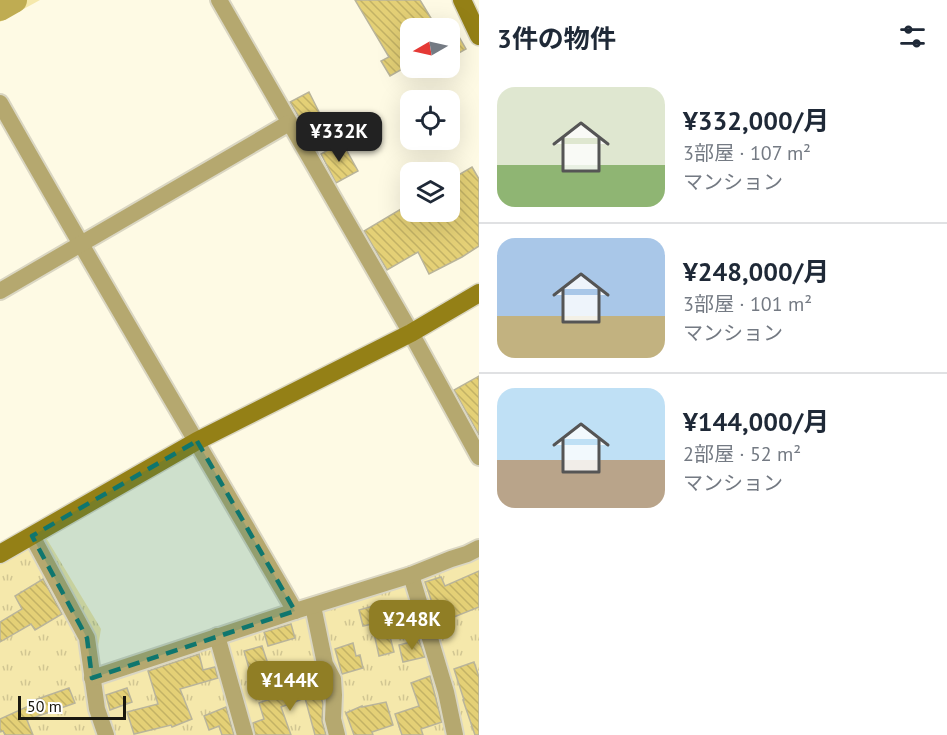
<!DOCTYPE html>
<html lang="ja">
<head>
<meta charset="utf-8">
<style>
  :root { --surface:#fff; --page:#f6f6f7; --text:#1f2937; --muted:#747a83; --line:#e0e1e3; --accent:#907e25 }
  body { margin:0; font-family:"PT Sans","Noto Sans JP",sans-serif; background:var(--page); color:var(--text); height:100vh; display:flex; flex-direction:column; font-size:22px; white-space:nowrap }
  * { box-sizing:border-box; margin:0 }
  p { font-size:20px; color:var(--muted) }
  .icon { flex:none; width:33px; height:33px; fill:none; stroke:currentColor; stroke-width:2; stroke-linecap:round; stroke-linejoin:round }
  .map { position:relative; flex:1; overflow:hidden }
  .panel { display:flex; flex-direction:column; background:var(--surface); width:468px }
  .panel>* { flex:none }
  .needle { width:39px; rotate:261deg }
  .tools { position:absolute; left:400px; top:18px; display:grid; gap:12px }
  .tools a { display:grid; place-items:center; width:60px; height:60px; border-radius:12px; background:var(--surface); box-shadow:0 6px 24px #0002; font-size:30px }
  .scale { position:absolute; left:18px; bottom:15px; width:108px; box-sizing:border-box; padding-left:6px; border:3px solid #1a180f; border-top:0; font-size:16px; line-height:21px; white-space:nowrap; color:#1a180f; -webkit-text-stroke:4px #fff; paint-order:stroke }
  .price { position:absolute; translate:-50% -51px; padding:0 14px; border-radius:12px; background:var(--accent); color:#fff; font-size:20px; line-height:39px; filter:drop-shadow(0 2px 3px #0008) }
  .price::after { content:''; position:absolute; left:50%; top:36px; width:18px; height:14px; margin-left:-9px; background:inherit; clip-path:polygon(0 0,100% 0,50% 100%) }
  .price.selected { background:#222; color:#fff }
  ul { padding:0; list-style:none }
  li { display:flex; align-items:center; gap:18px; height:150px; padding:0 18px }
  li+li { border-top:2px solid var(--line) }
  li span { display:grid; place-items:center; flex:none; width:168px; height:120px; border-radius:18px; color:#555 }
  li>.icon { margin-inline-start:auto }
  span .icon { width:72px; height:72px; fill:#fffc; stroke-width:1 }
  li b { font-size:26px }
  h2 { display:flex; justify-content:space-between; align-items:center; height:72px; padding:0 18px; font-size:26px }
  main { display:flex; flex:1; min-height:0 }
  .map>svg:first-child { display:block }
  .grass { fill:url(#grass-tufts) }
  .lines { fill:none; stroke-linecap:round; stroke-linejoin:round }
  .river { stroke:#bfac52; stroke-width:26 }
  .building { fill:url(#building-back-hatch); stroke:#b9b49a; stroke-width:1.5 }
  .street-casing { stroke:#dad6c2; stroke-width:20 }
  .secondary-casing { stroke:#dad6c2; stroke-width:21 }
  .street { stroke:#b5a86f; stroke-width:16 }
  .secondary { stroke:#948016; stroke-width:18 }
  .marked { fill:#0f766e; fill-opacity:0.2; stroke:#0f766e; stroke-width:4.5; stroke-dasharray:12 8; stroke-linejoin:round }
</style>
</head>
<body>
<main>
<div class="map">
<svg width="479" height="735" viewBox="0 0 479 735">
  <defs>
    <pattern id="grass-tufts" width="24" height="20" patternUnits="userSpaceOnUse" patternTransform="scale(1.5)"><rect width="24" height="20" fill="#f5e8ab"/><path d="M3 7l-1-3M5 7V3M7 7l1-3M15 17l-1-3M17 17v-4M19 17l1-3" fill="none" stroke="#d1c692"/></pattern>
    <pattern id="building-back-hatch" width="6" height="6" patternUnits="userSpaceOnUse" patternTransform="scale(1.5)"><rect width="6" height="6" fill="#e4d076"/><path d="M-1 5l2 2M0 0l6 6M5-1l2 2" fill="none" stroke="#c3b265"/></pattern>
  </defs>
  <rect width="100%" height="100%" fill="#fefae4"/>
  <g class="grass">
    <polygon points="0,0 40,0 0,22"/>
    <polygon points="42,531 101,629 93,677 465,564 479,555 479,735 0,735 0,555"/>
  </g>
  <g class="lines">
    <polyline class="river" points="0,8 14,0"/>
  </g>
  <g class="building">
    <polygon points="355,0 420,0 437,28 411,28 411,64 390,76 381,61 389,57"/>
    <polygon points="450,21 466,49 450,58"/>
    <polygon points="309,92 323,120 306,129 290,102"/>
    <polygon points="342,142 358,171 336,183 321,154"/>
    <polygon points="472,167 479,179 479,246 462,257 429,274 418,252 387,270 364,231 411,203 411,212 450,212 450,180"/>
    <polygon points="479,376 479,435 454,390"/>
    <polygon points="479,571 479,607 439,623 425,582 441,577 445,586"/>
    <polygon points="43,579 62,614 35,630 31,624 0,642 0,622 22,609 15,596"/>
    <polygon points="377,605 385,629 388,629 394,652 379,656 372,624 363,626 359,610"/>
    <polygon points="291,624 295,638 268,646 264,632"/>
    <polygon points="419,640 425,657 403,662 399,645"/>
    <polygon points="353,643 356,656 360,655 363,668 342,674 335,649"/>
    <polygon points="262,646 272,676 253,682 244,651"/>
    <polygon points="199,654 203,670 215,667 218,678 180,689 192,719 172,727 171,725 134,734 127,712 158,704 148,671"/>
    <polygon points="474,662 479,677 479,735 475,735 463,700 464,700 454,669"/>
    <polygon points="430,676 442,722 421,729 423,735 402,735 395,714 419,706 411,683"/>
    <polygon points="317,682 323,704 322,721 326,735 315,735 305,698 281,707 291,735 255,735 253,723 264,719 259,703"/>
    <polygon points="69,688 75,703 27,720 33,735 5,735 3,731 0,732 0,719 31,705 29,702"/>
    <polygon points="127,688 132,702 110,710 106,695"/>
    <polygon points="386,702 393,725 372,732 373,735 354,735 346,713 362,706 362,707"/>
    <polygon points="226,707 234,735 222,735 219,726 209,730 204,716"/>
  </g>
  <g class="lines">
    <defs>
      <g id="street">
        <polyline points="219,0 411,333 479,457"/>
        <path d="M0 103C96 273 197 441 295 611"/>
        <polyline points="0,291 289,123"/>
        <polyline points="32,536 87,638 97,709 106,735"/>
        <polyline points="411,575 446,692 455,735"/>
        <polyline points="313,606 325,664 333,679 334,695 333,719 337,735"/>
        <polyline points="217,636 245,735"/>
        <polyline points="92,678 295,611 411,575 451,559 467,554 479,548"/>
      </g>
      <g id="secondary">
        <polyline points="462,0 479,36"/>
        <polyline points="0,554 197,441 411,333 479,293"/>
      </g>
    </defs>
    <use href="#street" class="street-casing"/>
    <use href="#secondary" class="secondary-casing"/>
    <use href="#street" class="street"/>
    <use href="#secondary" class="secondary"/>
  </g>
  <path class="marked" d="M197 441 295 611 92 678 87 638 32 536Z"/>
</svg>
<div class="tools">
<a><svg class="needle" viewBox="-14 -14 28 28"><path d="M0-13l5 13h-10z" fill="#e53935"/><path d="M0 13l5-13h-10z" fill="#747a83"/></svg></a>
<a><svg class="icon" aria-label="locate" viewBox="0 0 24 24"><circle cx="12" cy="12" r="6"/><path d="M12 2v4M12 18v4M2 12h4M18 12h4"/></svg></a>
<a><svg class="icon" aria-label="layers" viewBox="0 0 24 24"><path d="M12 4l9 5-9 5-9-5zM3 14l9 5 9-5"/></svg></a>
</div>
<div class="scale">50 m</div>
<b class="price selected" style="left:339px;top:163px">¥332K</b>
<b class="price" style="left:412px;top:651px">¥248K</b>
<b class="price" style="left:290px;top:712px">¥144K</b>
</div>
<section class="panel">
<h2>3件の物件<svg class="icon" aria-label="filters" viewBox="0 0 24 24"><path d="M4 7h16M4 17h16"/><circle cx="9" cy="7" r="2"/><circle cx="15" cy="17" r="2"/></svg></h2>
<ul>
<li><span style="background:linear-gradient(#dfe7d0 65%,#8fb573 0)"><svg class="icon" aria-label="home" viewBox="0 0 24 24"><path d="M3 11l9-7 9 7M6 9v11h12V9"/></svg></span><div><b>¥332,000/月</b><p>3部屋 · 107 m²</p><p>マンション</p></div></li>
<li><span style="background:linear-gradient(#a9c7e8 65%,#c2b280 0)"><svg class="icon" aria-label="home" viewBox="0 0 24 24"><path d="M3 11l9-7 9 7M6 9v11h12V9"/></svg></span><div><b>¥248,000/月</b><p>3部屋 · 101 m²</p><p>マンション</p></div></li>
<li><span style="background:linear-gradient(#bfe0f5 60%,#b9a48a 0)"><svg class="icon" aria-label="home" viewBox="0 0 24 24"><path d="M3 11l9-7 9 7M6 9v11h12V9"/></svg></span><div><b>¥144,000/月</b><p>2部屋 · 52 m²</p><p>マンション</p></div></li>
</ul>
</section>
</main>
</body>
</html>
